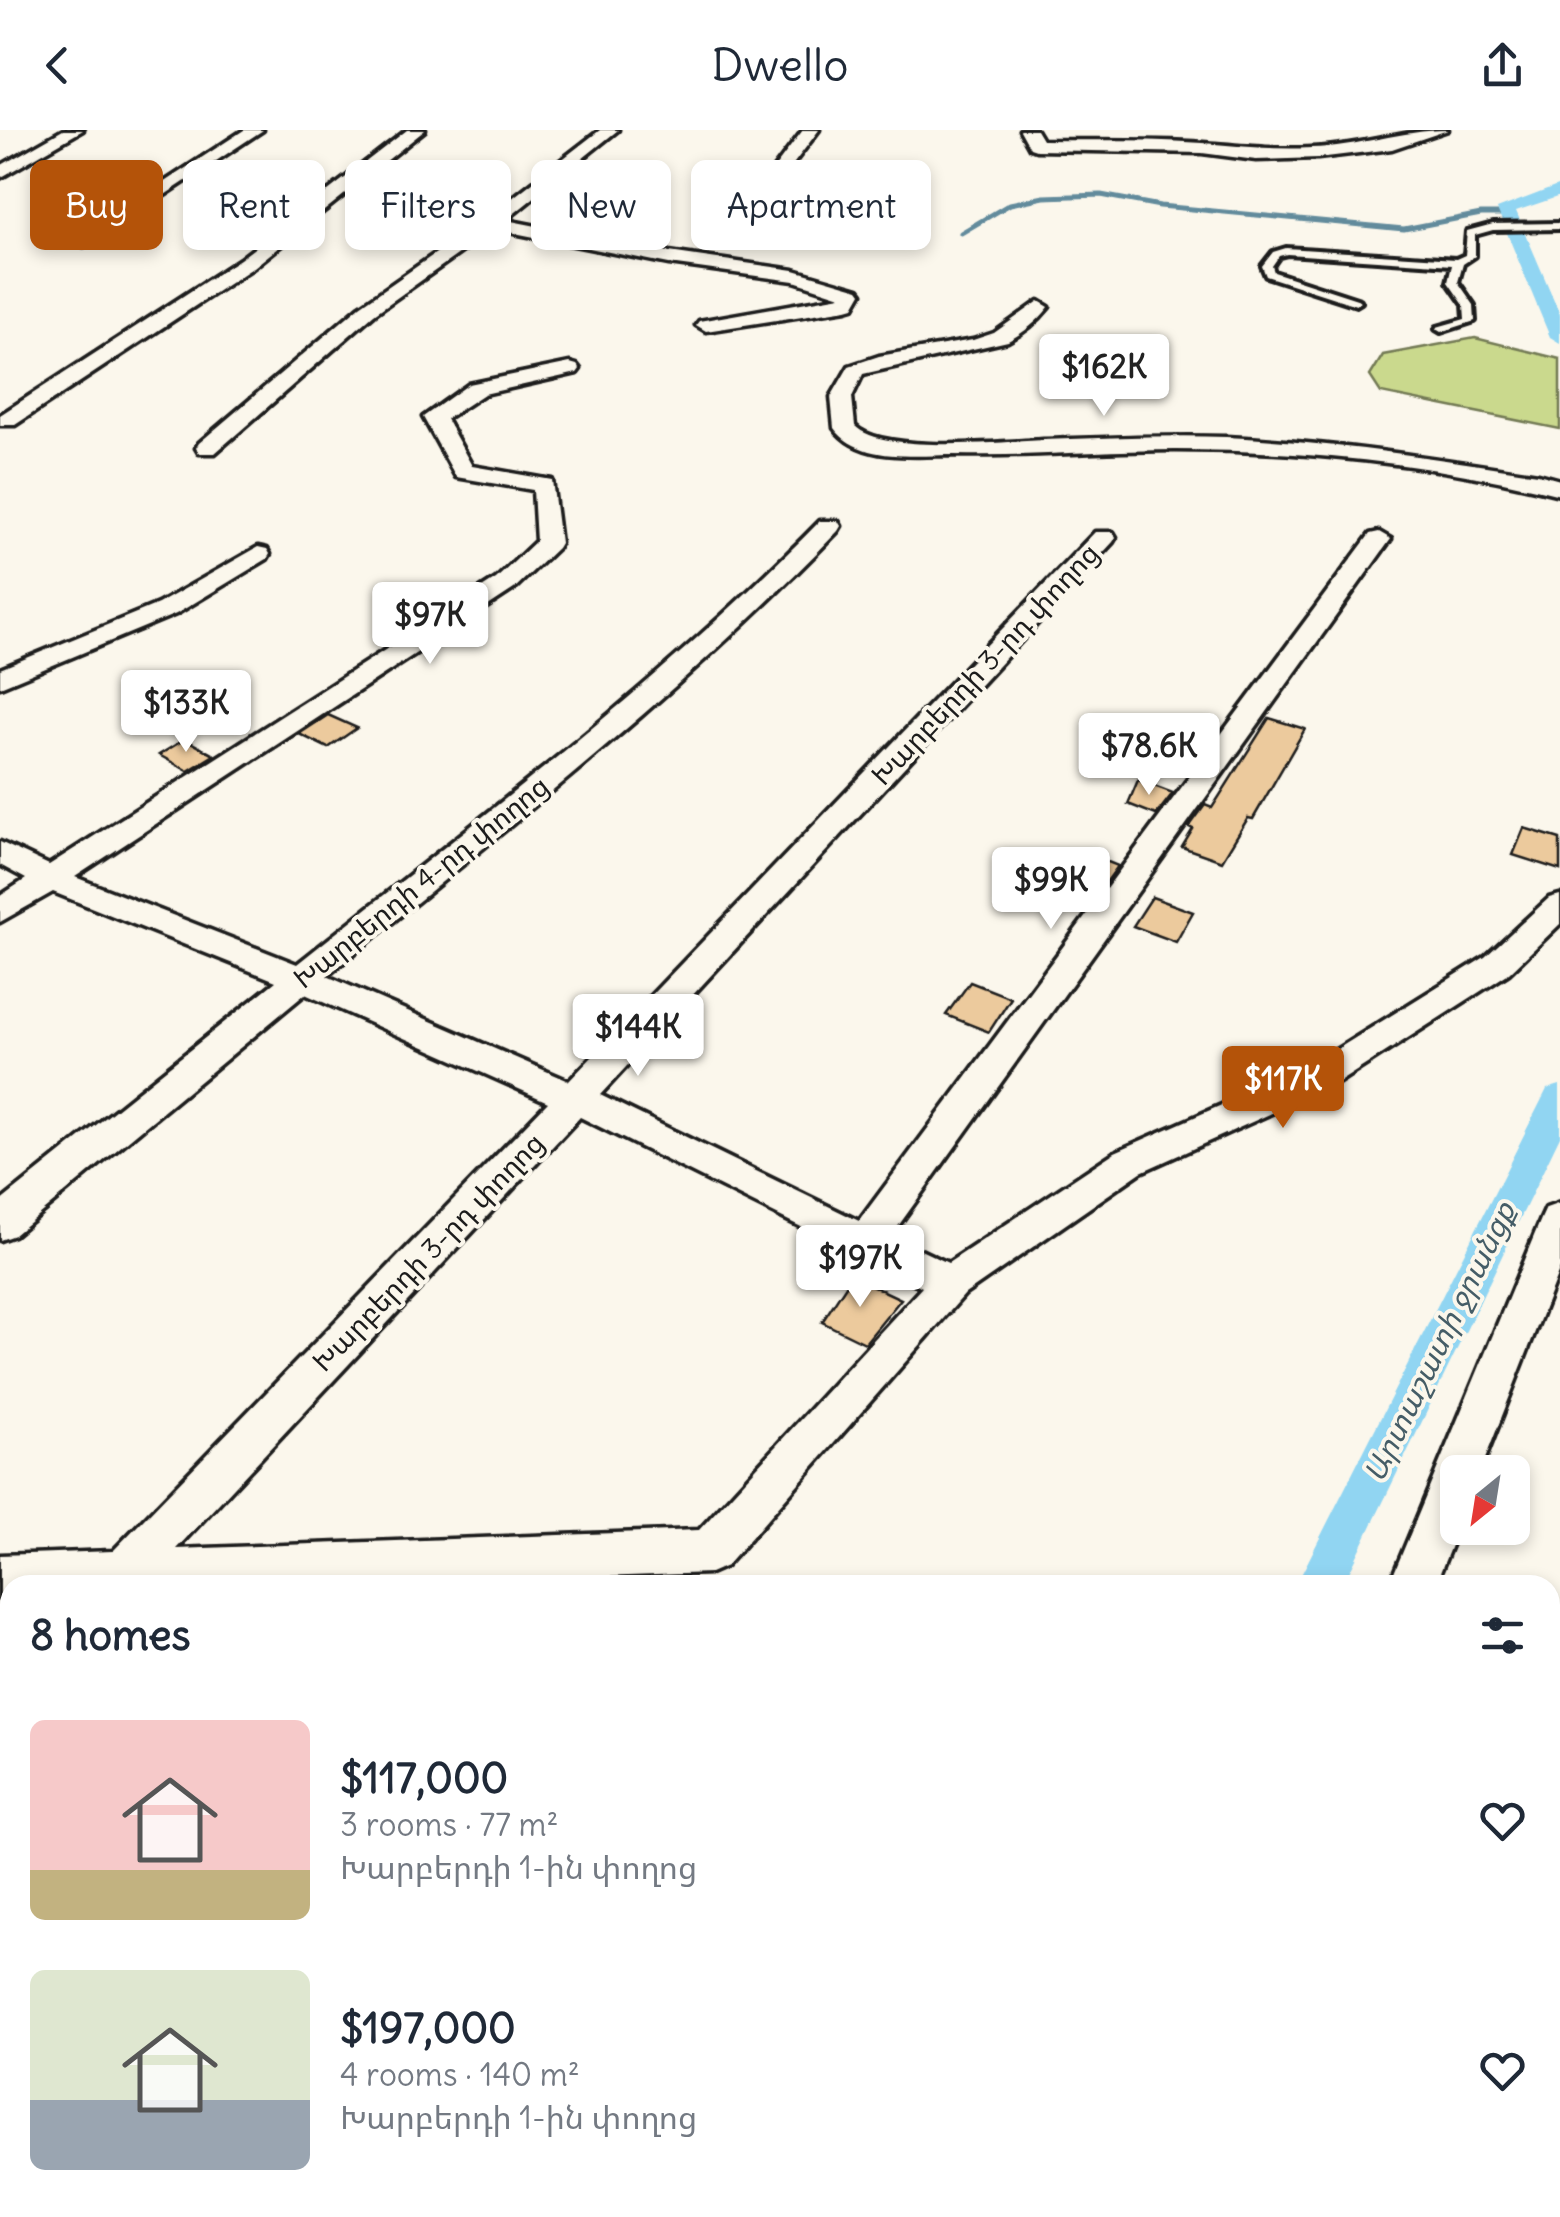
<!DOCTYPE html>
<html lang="en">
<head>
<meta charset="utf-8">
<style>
  :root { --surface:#fff; --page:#f6f6f7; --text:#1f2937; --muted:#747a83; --accent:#b45309 }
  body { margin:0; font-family:Delius,"Noto Sans Armenian",sans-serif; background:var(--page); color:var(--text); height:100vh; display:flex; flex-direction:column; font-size:38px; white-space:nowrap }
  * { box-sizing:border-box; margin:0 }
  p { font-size:32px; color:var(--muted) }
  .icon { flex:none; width:55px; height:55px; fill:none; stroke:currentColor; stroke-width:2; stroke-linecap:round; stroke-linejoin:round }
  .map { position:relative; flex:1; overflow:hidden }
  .sheet { position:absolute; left:0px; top:1445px; width:1560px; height:642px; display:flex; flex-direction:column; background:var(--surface); border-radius:30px 30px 0 0; box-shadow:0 5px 15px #0003 }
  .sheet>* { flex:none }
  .guide { position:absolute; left:30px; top:30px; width:1000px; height:90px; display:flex; gap:20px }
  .needle { width:65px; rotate:210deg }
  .tools { position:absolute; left:1440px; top:1325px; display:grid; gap:20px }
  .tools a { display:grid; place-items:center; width:90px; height:90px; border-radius:15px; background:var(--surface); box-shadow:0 5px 15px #0003; font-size:50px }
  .price { position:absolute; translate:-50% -85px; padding:0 22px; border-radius:10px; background:#fff; color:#222; font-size:32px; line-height:65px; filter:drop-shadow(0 2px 5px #0008) }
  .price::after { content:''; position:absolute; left:50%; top:60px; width:30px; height:22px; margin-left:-15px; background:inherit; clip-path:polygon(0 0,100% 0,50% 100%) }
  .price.active { background:var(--accent); color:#fff }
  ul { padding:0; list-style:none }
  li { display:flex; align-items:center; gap:30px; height:250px; padding:0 30px }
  li span { display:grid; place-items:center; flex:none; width:280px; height:200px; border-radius:15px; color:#555 }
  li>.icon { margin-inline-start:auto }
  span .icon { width:120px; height:120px; fill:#fffc; stroke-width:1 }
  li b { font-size:42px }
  h2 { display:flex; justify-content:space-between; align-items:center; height:120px; padding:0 30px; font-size:42px }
  .chip { padding:0 35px; border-radius:15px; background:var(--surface); box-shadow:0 5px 15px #0003; font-size:35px; line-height:90px }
  .chip.active { background:var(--accent); color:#fff }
  header { display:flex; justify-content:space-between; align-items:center; height:130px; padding:0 30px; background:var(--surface); font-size:45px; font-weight:600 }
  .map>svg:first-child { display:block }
  .green { fill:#cad98d; stroke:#737a54; stroke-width:2.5 }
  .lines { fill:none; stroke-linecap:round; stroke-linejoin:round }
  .stream { stroke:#628b9c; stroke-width:5 }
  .canal { fill:#91d5f2; fill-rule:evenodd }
  .building { fill:#ecca9d; stroke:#1c1c1c; stroke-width:2.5 }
  .service-casing { stroke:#1c1c1c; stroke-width:8 }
  .minor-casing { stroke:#1c1c1c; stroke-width:7 }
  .path { stroke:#1c1c1c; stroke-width:9; stroke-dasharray:4 10; stroke-linecap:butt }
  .service { fill:#fbf7ec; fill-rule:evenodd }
  .minor { fill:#fbf7ec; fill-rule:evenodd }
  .labels { text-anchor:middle; stroke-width:8; stroke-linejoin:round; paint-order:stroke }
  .street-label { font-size:28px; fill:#1c1c1c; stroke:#fbf7ec }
  .water-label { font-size:30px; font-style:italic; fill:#455d67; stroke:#fbf7ec }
</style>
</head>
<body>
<header><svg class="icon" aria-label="back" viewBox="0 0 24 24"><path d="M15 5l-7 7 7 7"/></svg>Dwello<svg class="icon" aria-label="share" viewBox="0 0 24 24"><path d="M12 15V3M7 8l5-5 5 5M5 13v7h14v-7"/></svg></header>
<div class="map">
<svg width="1560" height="2087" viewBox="0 0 1560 2087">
  <rect width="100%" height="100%" fill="#fbf7ec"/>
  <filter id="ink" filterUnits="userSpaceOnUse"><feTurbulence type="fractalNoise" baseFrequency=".01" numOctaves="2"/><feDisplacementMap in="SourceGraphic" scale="20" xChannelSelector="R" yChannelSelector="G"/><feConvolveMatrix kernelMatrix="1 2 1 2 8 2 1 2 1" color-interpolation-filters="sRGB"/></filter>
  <g filter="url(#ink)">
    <polygon class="green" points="1475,208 1560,229 1560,299 1381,263 1370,246 1383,225"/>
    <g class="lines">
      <polyline class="stream" points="961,103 1010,74 1044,67 1101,65 1160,76 1404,99 1481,84 1509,84"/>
      <g class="canal">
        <polygon points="1560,55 1560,66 1516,81 1560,184 1560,213 1550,207 1497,79"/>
        <polygon points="1560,955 1560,1006 1343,1455 1296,1455 1542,969 1547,959"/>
        <polygon points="27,2078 98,2078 95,2087 23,2087"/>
      </g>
    </g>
    <g class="building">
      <polygon points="328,585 357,598 328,618 299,604"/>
      <polygon points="1269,588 1305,599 1253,689 1248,688 1222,731 1182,717 1193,699 1189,697 1205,675 1212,678"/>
      <polygon points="185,609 214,625 188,641 159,625"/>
      <polygon points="1138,650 1173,663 1156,685 1128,674"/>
      <polygon points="1524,698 1560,709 1560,740 1513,725"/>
      <polygon points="1083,722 1118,736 1100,761 1063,746"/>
      <polygon points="1152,767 1193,782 1176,812 1133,796"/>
      <polygon points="970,852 1011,868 989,902 946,885"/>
      <polygon points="852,1146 901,1169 865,1213 822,1192"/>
    </g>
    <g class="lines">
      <defs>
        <polygon id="service" points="1560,93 1560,99 1493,100 1475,105 1475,126 1463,134 1458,152 1474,175 1475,191 1441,202 1436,199 1437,197 1465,189 1464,175 1448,152 1452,135 1287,124 1279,126 1272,136 1274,142 1360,170 1361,172 1356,175 1266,146 1262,136 1273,122 1286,118 1456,129 1465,125 1467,101 1493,94"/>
        <g id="minor">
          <polygon points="63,0 83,0 0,48 0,36"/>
          <polygon points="244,0 263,0 89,115 83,116 74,111"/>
          <polygon points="407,0 425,0 254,137 15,295 0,295 0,285 240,129"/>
          <polygon points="600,0 618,0 506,90 669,122 794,140 859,159 862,163 854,177 847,179 706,201 696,195 699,191 841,166 794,151 669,134 494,99 374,184 215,323 199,323 196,318 199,313 360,176 485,89"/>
          <polygon points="803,0 819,0 788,41 789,47 884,59 890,60 890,68 775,55 772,41"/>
          <path d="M1020 0H1036L1042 10C1095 11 1150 9 1203 13 1240 16 1274 20 1311 18 1357 17 1402 0 1448 0L1392 19 1318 28 1256 30 1202 23 1036 20 1030 18Z"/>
          <path d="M1039 171 1049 177C1037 192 1025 202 1008 211L863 244 852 267 855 296C882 324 1003 312 1043 310 1104 308 1165 305 1226 307 1331 312 1435 328 1538 344L1560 350V365C1437 334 1302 320 1175 320 1102 320 1028 327 955 325 916 325 859 333 834 298L831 267 849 236 879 226 973 210 994 203Z"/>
          <path d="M570 233 577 235 580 239 577 243 484 264 446 289 472 336 552 350 560 413 557 418 514 459 75 747 297 834C476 691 660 554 820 391H838L841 396 838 401C681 564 501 702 327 846L569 951 1095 402H1113L1116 407 1113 412 600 965 859 1091 1370 404 1379 402 1391 409 891 1106 948 1133 1115 1022 1310 936 1485 827 1549 768 1560 765V794L1509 843 1336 954 1141 1042 965 1164 726 1436 710 1443 377 1455H10V1469H0V1425L113 1421 548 972 305 864 14 1105 0 1110V1072L276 851 53 762 0 792V766L26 749 0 735V712L49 735 496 449 536 411 533 360 456 347 423 287 469 254ZM580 987 922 1157 699 1400 176 1419Z"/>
          <polygon points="258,417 267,419 270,424 267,429 176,484 0,557 0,539 158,474"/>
          <polygon points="1560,1073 1560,1138 1480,1342 1458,1342 1458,1398 1435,1455 1389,1455 1541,1089 1546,1078"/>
          <polygon points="421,2078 538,2078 535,2087 417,2087"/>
        </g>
      </defs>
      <use href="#service" class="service-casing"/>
      <use href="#minor" class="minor-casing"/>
      <polyline class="path" points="1550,1541 1560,1544"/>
      <use href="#service" class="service"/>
      <use href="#minor" class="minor"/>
    </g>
  </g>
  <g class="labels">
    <g class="street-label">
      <text transform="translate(985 534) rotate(-47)" y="10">Խարբերդի 3-րդ փողոց</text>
      <text transform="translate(421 752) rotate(-39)" y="10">Խարբերդի 4-րդ փողոց</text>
      <text transform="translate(428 1122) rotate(-46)" y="10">Խարբերդի 3-րդ փողոց</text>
    </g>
    <g class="water-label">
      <text transform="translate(1440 1212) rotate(-64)" y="10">Արտաշատի ջրանցք</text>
    </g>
  </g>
</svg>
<div class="tools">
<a><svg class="needle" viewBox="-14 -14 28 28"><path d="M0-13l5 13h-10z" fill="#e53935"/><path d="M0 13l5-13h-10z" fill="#747a83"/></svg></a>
</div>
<b class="price" style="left:1104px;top:289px">$162K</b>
<b class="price" style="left:430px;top:537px">$97K</b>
<b class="price" style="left:186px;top:625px">$133K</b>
<b class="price" style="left:1149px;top:668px">$78.6K</b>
<b class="price" style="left:1051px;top:802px">$99K</b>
<b class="price" style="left:638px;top:949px">$144K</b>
<b class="price active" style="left:1283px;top:1001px">$117K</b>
<b class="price" style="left:860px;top:1180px">$197K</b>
<div class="guide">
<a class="chip active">Buy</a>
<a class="chip">Rent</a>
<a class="chip">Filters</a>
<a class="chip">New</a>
<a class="chip">Apartment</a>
</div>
<section class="sheet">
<h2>8 homes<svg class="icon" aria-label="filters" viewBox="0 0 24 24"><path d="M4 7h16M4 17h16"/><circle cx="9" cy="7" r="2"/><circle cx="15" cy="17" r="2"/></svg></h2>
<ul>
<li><span style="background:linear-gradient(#f6c9c9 75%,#c2b280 0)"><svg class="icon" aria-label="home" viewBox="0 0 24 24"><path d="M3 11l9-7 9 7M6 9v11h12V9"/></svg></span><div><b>$117,000</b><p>3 rooms · 77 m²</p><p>Խարբերդի 1-ին փողոց</p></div><svg class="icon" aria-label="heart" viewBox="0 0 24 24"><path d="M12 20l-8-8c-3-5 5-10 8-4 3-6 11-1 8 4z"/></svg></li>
<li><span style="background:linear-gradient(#dfe7d0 65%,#9aa5b1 0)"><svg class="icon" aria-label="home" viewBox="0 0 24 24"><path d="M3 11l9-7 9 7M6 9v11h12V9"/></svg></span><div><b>$197,000</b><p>4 rooms · 140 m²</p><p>Խարբերդի 1-ին փողոց</p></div><svg class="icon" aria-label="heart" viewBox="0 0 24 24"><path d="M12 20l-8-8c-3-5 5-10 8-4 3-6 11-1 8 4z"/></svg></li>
</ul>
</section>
</div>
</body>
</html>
